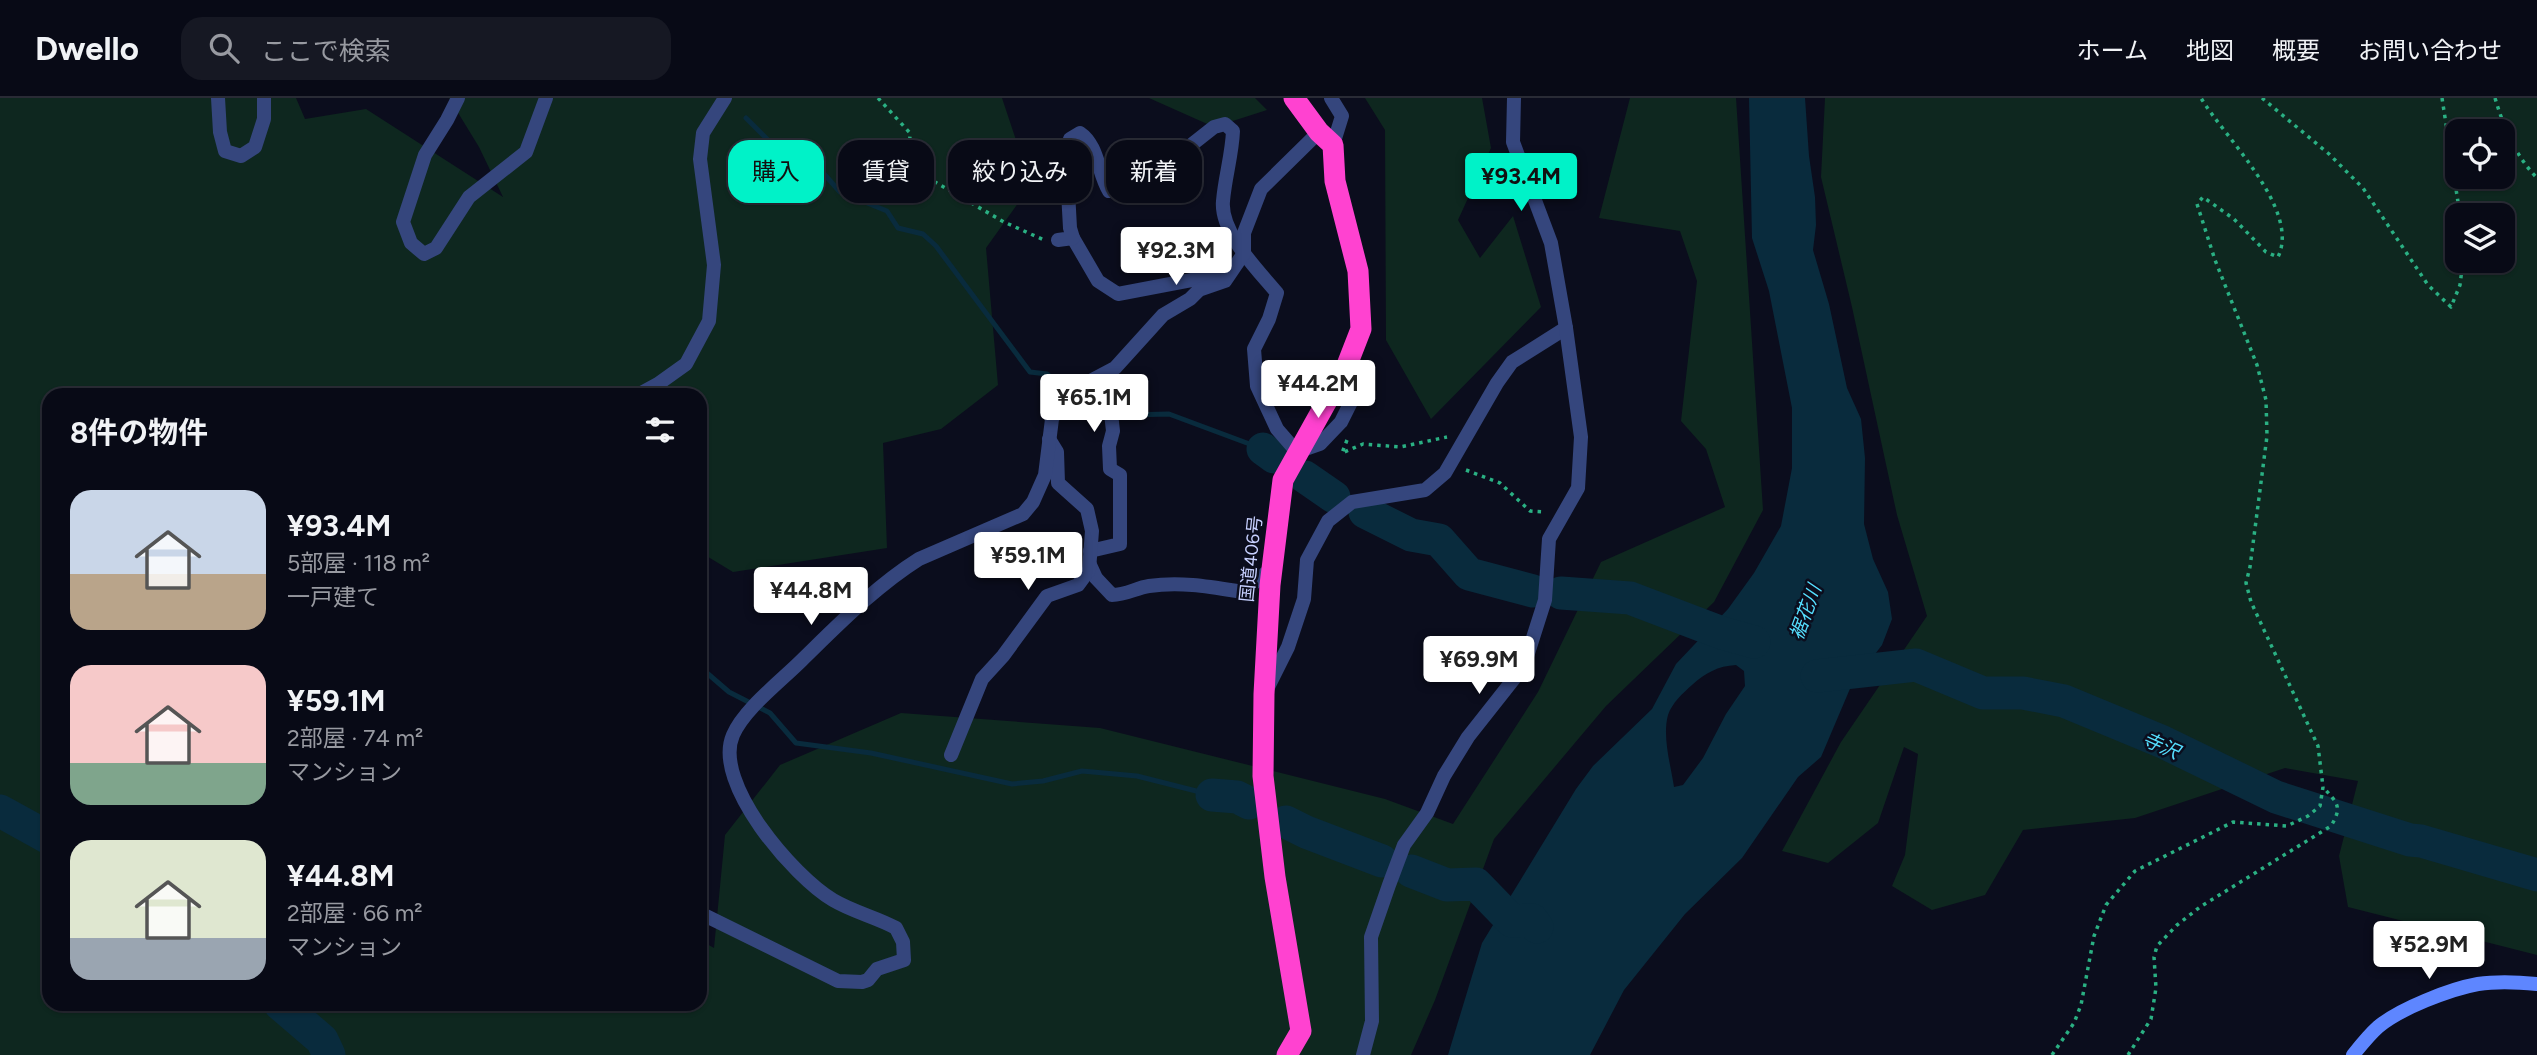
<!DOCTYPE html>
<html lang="ja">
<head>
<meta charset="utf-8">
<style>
  :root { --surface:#080a16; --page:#161823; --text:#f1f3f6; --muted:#989aa1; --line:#292b35; --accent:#00f2c8 }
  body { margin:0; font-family:Figtree,"Noto Sans JP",sans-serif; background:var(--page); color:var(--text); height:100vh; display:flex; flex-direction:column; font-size:26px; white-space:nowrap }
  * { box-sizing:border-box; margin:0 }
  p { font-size:23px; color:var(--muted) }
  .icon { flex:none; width:38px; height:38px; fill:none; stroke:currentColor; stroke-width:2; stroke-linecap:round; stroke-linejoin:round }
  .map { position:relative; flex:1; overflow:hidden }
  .side { position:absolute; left:42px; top:290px; width:665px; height:623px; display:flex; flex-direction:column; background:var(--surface); border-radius:21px; box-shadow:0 2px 5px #0004,0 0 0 2px var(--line) }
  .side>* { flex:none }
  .guide { position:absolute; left:728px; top:42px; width:665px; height:63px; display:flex; gap:14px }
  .fabs { position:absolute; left:2445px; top:21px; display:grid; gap:14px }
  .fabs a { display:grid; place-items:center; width:70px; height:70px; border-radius:14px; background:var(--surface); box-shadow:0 2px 5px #0004,0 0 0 2px var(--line); font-size:35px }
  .price { position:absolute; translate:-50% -60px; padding:0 16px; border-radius:7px; background:#fff; color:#222; font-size:23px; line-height:46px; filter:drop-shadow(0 2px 4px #0008) }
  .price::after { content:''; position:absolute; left:50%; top:42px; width:21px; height:16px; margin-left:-10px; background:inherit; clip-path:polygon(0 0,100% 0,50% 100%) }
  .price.selected { background:var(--accent); color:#111 }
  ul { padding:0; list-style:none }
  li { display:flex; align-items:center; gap:21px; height:175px; padding:0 28px }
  li span { display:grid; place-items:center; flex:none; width:196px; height:140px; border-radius:21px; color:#555 }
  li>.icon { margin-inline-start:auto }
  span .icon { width:84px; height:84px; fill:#fffc; stroke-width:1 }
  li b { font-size:30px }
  h2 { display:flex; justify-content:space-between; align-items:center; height:84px; padding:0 28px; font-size:30px }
  .chip { padding:0 24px; border-radius:21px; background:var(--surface); box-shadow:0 2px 5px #0004,0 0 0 2px var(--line); font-size:24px; line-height:63px }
  .chip.selected { background:var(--accent); color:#111 }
  header { display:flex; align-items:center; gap:42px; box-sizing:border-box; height:98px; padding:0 35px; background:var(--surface); border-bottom:2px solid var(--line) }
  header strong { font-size:33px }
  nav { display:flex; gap:38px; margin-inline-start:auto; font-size:24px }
  .search { width:490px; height:63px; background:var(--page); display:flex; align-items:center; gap:18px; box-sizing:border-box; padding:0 24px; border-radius:21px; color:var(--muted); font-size:26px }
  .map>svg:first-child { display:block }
  .green { fill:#0e271f; fill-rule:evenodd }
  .water { fill:#092b3d; fill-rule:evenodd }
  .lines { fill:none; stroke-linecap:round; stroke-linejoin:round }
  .stream { stroke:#092b3d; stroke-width:5 }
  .river { stroke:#092b3d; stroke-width:33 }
  .path { stroke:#2ab083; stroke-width:3.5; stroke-dasharray:3.5 5; stroke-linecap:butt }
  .street { stroke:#35467d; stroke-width:14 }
  .secondary { stroke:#5e86ff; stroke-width:14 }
  .highway { stroke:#ff42d0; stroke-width:21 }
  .labels { text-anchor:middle; stroke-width:5; stroke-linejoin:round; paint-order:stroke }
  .street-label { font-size:18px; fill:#c7d0ff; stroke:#0b0d1d }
  .water-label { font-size:19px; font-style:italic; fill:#55dfff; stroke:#0b0d1d }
</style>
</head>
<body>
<header>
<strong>Dwello</strong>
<div class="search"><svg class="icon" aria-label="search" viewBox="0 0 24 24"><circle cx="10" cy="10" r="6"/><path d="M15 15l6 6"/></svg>ここで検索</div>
<nav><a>ホーム</a><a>地図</a><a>概要</a><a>お問い合わせ</a></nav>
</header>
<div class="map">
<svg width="2537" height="957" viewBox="0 0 2537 957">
  <rect width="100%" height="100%" fill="#0b0d1d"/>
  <g class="green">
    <polygon points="0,0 296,0 305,21 366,11 503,99 479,49 449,0 1002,0 1031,87 986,150 998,287 941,331 883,345 887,450 733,474 700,454 700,298 49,298 49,906 700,906 700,842 714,850 725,737 780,667 901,615 1100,630 1385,701 1453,726 1538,594 1601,464 1725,409 1706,351 1681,323 1697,183 1680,133 1599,120 1630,0 1736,0 1763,412 1714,504 1606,608 1494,741 1435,902 1411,957 0,957"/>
    <polygon points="1149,0 1255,0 1267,12 1214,29"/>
    <polygon points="1365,0 1482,0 1491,50 1458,122 1480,160 1513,118 1541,209 1431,321 1386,242 1385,32"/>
    <path d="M1825 0H2537V857L2348 809 2339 758 2358 683 2285 670 2135 720 2023 732 1985 797 1932 812 1892 788 1905 757 1918 656 1904 649 1878 725 1828 765 1782 753 1841 644 1927 518 1897 417 1852 209 1821 79ZM2457 33H2502V79H2457ZM2457 117H2502V163H2457Z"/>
  </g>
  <path class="water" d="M1749 0H1805L1809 58 1815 99 1816 127 1813 152 1829 206 1847 290 1861 321 1865 360 1864 426 1873 461 1888 494 1892 521 1882 547 1852 586 1821 659 1798 679 1742 760 1685 816 1624 892 1590 957H1448L1482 845 1576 691 1593 668 1652 611 1676 566 1728 511 1754 475 1781 428 1792 370V310L1769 193 1752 140ZM1736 567 1744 573 1745 588 1726 616 1703 660 1683 687 1674 689C1671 668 1662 639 1668 617 1672 605 1683 595 1692 587 1705 575 1718 568 1736 567Z"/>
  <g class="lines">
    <g class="stream">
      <polyline points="746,20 786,60 810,60 840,94 887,113 898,130 923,136 936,148 1030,274 1047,276 1055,283"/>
      <polyline points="1082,306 1093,310"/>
      <polyline points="1128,317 1169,316 1263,351"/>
      <polyline points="700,569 729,594 770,615 796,645 871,655 1012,686 1043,683 1082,673 1137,678 1212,697"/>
    </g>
    <g class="river">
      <polyline points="1263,351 1274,359"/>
      <polyline points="1305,379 1334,399"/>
      <polyline points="1365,414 1411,437 1439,442 1469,476 1533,493"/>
      <polyline points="1561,495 1630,500 1722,535 1754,544"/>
      <polyline points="1817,578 1916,567 1983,595 2023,595 2064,603 2163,644 2276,699 2410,742 2421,743 2537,777"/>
      <polyline points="1212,697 1237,699 1249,705"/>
      <polyline points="0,713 49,740"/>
      <polyline points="1286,724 1306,734 1382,763"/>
      <polyline points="1411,773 1447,787 1476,786 1512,823 1532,822 1537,829"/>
      <polyline points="280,906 322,942 329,957"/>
    </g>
    <g class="path">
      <polyline points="878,0 910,35 909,69 1004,124 1044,142"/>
      <polyline points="2262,0 2329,56 2363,90 2428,187 2451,209 2460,187 2463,163"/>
      <polyline points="2442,0 2460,117"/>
      <path d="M2495 0C2504 30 2515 57 2537 80"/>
      <polyline points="1347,342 1342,355 1363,346 1400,349 1447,339"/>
      <polyline points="1466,372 1500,385 1530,413 1546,414"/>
      <path d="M2052 957 2074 925 2081 907 2094 838 2106 807 2135 773 2233 724 2287 728 2308 718 2320 708 2323 689 2318 648 2251 504 2246 485 2250 469 2267 338 2266 302 2257 267 2215 162 2197 106 2203 99 2234 121 2266 154 2278 159C2301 111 2224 39 2201 0"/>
      <path d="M2128 957 2151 921 2156 890 2154 859 2157 848 2177 827 2200 809 2331 728C2343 708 2337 705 2323 689"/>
    </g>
    <g class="street">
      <polyline points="218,0 220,34 225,53 241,58 255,49 264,21 264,0"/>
      <polyline points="458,0 447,22 425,57 403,124 411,145 424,156 436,150 469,99 526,54 546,0"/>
      <polyline points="1331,0 1342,18 1333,47"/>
      <polyline points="1073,140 1098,183 1118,196 1223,176"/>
      <path d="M1058 142 1073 140 1070 130 1066 57 1070 41 1080 35C1098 47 1098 75 1109 93L1118 91 1176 59 1214 29 1225 26 1233 33C1232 57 1225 79 1223 103 1220 135 1258 172 1277 195L1269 221 1254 251 1257 288 1277 331 1297 354 1320 346 1341 324 1351 304"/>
      <polyline points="636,298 658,286 686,266 709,223 714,167 700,61 703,35 725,0"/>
      <polyline points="1090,453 1120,446 1120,377 1110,371 1109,348 1113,333 1110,307 1121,298 1123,292 1098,292 1099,279"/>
      <path d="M1090 467 1096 480 1112 497C1126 497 1136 490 1149 488 1181 483 1212 489 1243 494L1272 470"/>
      <polyline points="1268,589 1288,549 1304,501 1307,462 1328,423 1352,404 1425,392 1445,375 1497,285 1512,264 1566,230"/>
      <polyline points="951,657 982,581 1003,558 1047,498 1078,487 1089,472 1092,433 1087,411 1058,385 1057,354 1049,341"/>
      <path d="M700 815 838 883 862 884 868 882 877 871 904 862 903 844 896 830C876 819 853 814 833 802 794 779 712 685 733 637 744 611 781 583 802 562 838 527 876 488 919 461L1023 416 1033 404 1045 377 1052 321 1064 297 1115 270 1163 217 1190 201 1199 192 1225 183 1244 155V135L1261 91 1319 34"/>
      <polyline points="1363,957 1372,923 1371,839 1389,787 1404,747 1427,715 1444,678 1468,639 1524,568 1545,502 1549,441 1578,390 1581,339 1566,230 1551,145 1513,44 1514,0"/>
    </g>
    <path class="secondary" d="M2353 957C2361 947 2369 937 2378 929 2399 911 2450 891 2478 886 2497 883 2518 884 2537 886"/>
    <polyline class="highway" points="1287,957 1301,933 1275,779 1263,678 1264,596 1270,487 1283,382 1347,267 1361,231 1358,173 1335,83 1333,47 1319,34 1294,0"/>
  </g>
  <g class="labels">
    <g class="street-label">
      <text transform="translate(1251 461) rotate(-84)" y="6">国道406号</text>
    </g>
    <g class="water-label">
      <text transform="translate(1805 514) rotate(-70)" y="7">裾花川</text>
      <text transform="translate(2161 647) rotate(24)" y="7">寺沢</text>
    </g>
  </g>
</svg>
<div class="fabs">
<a><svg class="icon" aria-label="locate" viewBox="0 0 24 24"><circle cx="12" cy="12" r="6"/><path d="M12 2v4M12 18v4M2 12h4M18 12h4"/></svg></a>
<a><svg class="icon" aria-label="layers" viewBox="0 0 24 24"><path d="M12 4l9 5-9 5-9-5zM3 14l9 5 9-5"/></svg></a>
</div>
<b class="price selected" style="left:1521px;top:115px">¥93.4M</b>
<b class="price" style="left:1176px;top:189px">¥92.3M</b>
<b class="price" style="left:1318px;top:322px">¥44.2M</b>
<b class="price" style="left:1094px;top:336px">¥65.1M</b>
<b class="price" style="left:1028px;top:494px">¥59.1M</b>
<b class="price" style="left:811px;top:529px">¥44.8M</b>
<b class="price" style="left:1479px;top:598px">¥69.9M</b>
<b class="price" style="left:2429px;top:883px">¥52.9M</b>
<div class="guide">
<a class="chip selected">購入</a>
<a class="chip">賃貸</a>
<a class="chip">絞り込み</a>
<a class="chip">新着</a>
</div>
<section class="side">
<h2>8件の物件<svg class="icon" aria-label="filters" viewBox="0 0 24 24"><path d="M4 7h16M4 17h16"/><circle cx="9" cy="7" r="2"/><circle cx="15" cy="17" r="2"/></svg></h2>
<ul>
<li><span style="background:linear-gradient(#c9d6e8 60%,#b9a48a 0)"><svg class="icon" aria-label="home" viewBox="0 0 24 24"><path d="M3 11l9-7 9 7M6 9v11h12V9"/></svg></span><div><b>¥93.4M</b><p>5部屋 · 118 m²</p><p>一戸建て</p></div></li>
<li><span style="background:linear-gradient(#f6c9c9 70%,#7fa58c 0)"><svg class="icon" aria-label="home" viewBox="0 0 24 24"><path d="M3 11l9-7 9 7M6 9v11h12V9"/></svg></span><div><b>¥59.1M</b><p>2部屋 · 74 m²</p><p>マンション</p></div></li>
<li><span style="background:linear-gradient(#dfe7d0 70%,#9aa5b1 0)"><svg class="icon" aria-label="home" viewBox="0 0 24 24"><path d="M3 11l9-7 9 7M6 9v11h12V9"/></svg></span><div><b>¥44.8M</b><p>2部屋 · 66 m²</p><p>マンション</p></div></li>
</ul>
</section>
</div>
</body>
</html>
